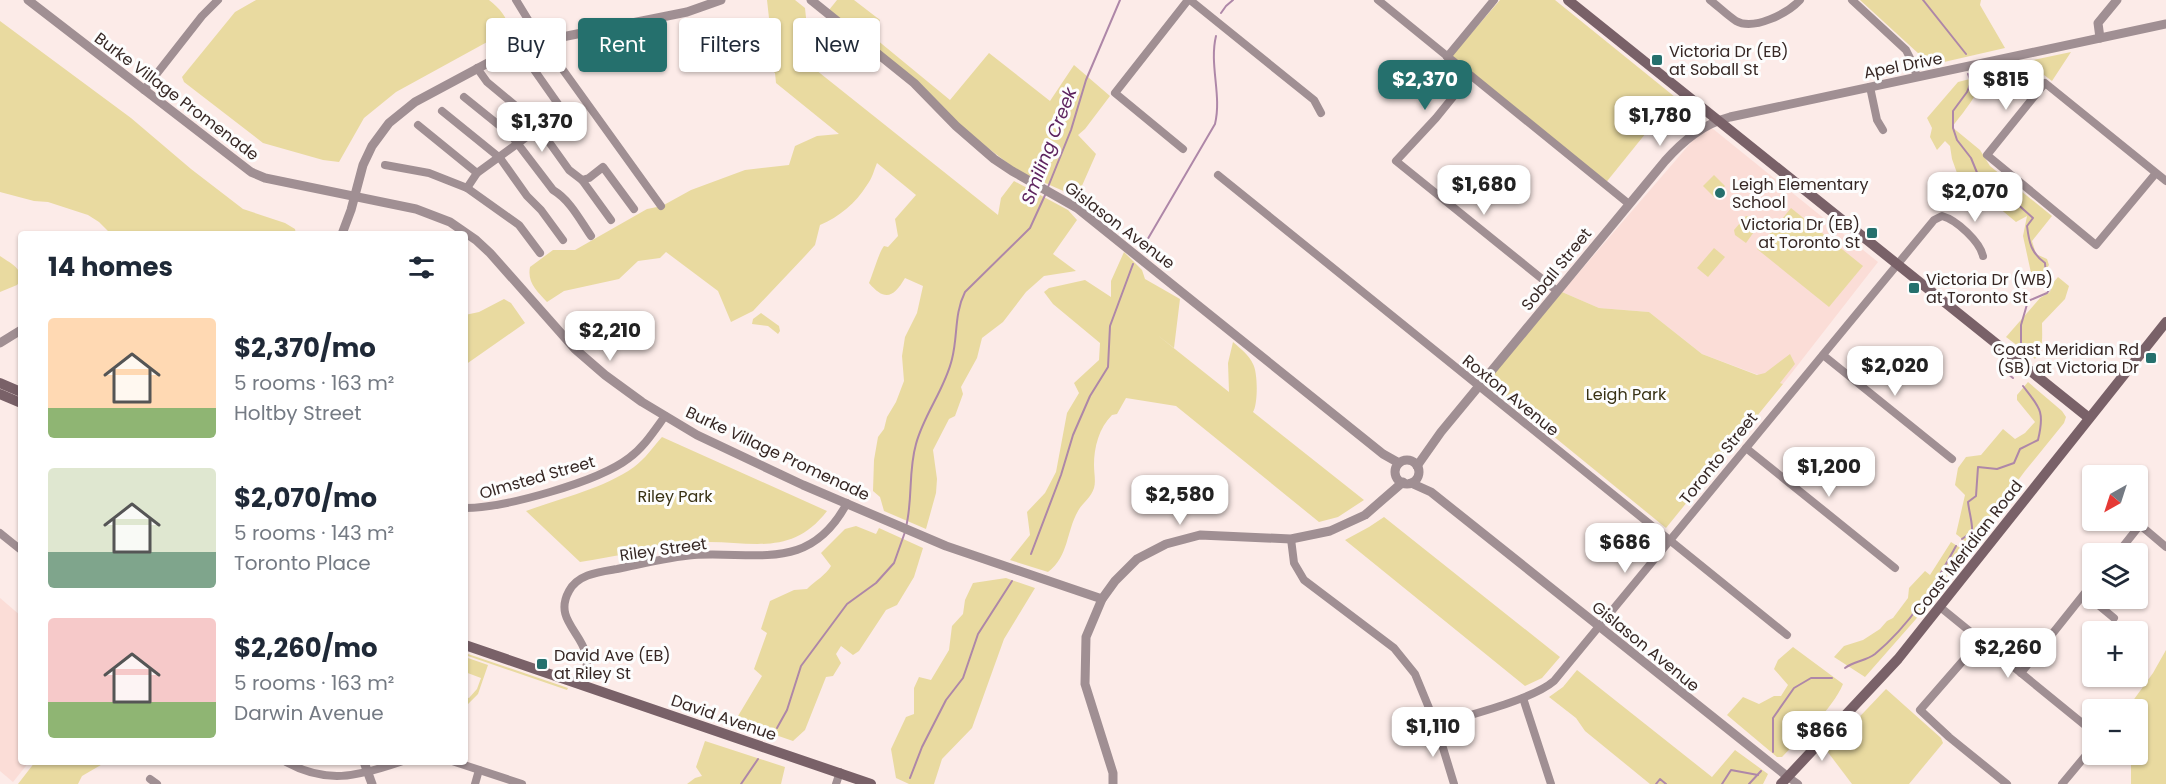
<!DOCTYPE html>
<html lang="en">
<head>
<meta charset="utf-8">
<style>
  :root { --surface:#fff; --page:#f2f2f3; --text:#1f2937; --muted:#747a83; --accent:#25706d }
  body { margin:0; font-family:Poppins,sans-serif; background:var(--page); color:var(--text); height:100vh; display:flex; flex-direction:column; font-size:22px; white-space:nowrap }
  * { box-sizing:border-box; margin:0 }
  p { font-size:20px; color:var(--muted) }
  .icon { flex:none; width:33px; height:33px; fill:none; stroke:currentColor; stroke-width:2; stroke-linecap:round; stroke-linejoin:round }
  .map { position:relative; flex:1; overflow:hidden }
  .side { position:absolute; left:18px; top:231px; width:450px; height:534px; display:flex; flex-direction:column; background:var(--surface); border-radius:6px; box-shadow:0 2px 4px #0004 }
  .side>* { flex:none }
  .guide { position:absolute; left:486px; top:18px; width:570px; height:54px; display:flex; gap:12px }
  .needle { width:39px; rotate:219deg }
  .tools { position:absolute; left:2082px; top:465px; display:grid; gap:12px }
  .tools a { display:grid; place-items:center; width:66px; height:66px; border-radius:6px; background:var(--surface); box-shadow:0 2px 4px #0004; font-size:30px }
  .price { position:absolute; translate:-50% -51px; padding:0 14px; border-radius:12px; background:#fff; color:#222; font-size:20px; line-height:39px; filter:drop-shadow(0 2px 3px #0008) }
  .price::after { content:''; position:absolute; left:50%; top:36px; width:18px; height:14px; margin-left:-9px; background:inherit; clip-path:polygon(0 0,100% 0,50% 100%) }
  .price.on { background:var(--accent); color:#fff }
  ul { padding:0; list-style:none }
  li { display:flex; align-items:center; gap:18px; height:150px; padding:0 30px }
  li span { display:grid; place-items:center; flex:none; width:168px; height:120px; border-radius:6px; color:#555 }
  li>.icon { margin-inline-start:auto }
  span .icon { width:72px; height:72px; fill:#fffc; stroke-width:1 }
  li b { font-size:26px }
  h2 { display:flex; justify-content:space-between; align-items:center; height:72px; padding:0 30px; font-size:26px }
  .tag { padding:0 21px; border-radius:6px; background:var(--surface); box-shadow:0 2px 4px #0004; font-size:21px; line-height:54px }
  .tag.on { background:var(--accent); color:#fff }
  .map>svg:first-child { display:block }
  .built { fill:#fbddd7 }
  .green { fill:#e9daa0 }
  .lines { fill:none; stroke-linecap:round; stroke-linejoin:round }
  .stream { stroke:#ae87a8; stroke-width:2 }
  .minor { stroke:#a08f93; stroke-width:8 }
  .tertiary { stroke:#a08f93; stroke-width:9 }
  .secondary { stroke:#796168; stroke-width:10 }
  .poi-dot { fill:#25706d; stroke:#fdfdfd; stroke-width:2 }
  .labels { text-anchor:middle; stroke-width:6; stroke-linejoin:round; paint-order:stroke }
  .poi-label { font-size:16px; fill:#362724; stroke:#fdfdfd; text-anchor:start }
  .street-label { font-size:16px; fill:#362724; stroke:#fdfdfd }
  .park-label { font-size:16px; fill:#383113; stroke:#fdfdfd }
  .water-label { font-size:18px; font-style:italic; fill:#5d235f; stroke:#fdfdfd }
</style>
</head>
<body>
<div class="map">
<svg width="2166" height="784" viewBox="0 0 2166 784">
  <rect width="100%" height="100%" fill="#fcebe8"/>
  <g class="built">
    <polygon points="1707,124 1878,262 1783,384 1702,354 1649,312 1599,308 1562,292"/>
    <polygon points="0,598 21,616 21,762 29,762 13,782 0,771"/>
  </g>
  <g class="green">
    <path d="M256 0H489C499 8 508 17 509 30L396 92 364 118 339 162 323 160 263 143 184 82 182 77 235 12Z"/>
    <path d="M767 0H795L805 8 811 66 998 215 1001 198 1014 181 1068 210 1077 220 1053 254 1076 271 1044 276 1026 292 1003 322 982 338 977 358 961 387 963 394 955 416 949 419 933 450 937 479 936 493 926 529 884 511 880 497 873 491 874 460 878 437 884 429 887 417 896 402 904 381 902 356 905 337 917 313 923 286 905 278C894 297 885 302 869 283 873 274 879 252 884 246L888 247 898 236 895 219 916 195 877 163C874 170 872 179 867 185 856 203 839 217 820 225L815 245 805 256 753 311 731 322 718 291 666 252 660 258 638 261 619 279 564 291 547 302C537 291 527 283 530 267L553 250H575L647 209 662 206 691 190 745 170 789 165 795 146 817 136 839 134 776 83 775 73 764 65 773 54Z"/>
    <polygon points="837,0 854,0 880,20 871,35 950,100 989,53 1050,101 1074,65 1110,96 1085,129 1078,135 1096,154 1077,197 1018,171 967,132 829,10"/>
    <polygon points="1500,0 1555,0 1675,97 1604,185 1449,59"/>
    <polygon points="1860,0 1981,0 1980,5 2005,48 1931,65"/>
    <polygon points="0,21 131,118 191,169 243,209 285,223 295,229 296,234 111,234 99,222 88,215 48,202 34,201 0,192"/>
    <polygon points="2071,52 2052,81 2044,75 2037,84 2014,64"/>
    <path d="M1982 76C1981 92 1962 114 1952 127L1980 150 1990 166 2052 216 2032 241 2036 254 2047 259 2049 265 2036 283 2033 282 2023 236 2027 216 2016 222 1957 173 1952 159 1950 146 1945 141 1937 150 1930 137 1932 128 1927 118 1958 82Z"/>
    <polygon points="1714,175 1725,186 1714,197 1703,186"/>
    <polygon points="1791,208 1863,266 1829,307 1757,249"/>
    <polygon points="1746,216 1754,216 1761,222 1746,243 1735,235 1734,230"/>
    <polygon points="1714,248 1725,257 1708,277 1697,268"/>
    <path d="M1124 252 1142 270 1145 279 1180 299 1174 348 1156 334 1229 392 1228 363 1233 342C1241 349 1249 355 1253 364 1258 373 1258 404 1253 412L1364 500 1338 517 1319 522 1176 406 1126 398 1117 414 1112 415C1099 428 1094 447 1094 465 1094 473 1096 481 1094 488 1091 498 1083 502 1078 511 1066 532 1069 556 1048 572L1010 560 1030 535 1027 512 1045 493 1056 472 1067 413 1079 393 1074 383 1099 360 1100 343 1053 304 1044 292 1049 288 1085 280 1111 297V281Z"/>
    <path d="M0 256C10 263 21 267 21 280L17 285 0 292Z"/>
    <path d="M2058 277 2069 286 2065 299 2042 323C2042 335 2044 350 2035 359L2006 337 2040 298 2050 292 2052 284Z"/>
    <polygon points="1562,292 1599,308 1649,312 1702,354 1757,375 1765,373 1790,354 1795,364 1780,383 1783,384 1666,528 1487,382"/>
    <polygon points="504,299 511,303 525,323 465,365 465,315 479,312"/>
    <polygon points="761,313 779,326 780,331 778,334 768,326 752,324 753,319"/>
    <polygon points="2028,382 2062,411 2066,417 2064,423 2025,471 1970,545 1956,534 1965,495 1955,485 1958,468 1966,457 1981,455 2003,429 2015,439 2025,433 2035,422 2017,400 2017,395"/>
    <path d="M662 437 827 511C788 562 742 537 690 543 653 548 617 556 580 562L526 511C561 498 603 489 634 467 645 459 653 447 662 437Z"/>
    <polygon points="1384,517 1560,657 1542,678 1525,686 1345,540 1369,527"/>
    <path d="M856 526 876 534 879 528 923 548 914 577 897 605 886 610 859 651 853 655 841 646 836 654 841 663 833 676 826 677 805 730 793 741 735 721 762 676 754 669 767 633 761 629 770 601 794 590 807 589C815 581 826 575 831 566L821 553 845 529Z"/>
    <polygon points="1951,542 1965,551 1916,619 1865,677 1834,657 1844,646 1863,640 1880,629 1887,621 1893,618 1908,598 1909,588 1925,571 1930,575"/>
    <polygon points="1006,578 1035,588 1004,639 972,728 942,759 934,784 909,784 896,778 891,749 906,717 914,714 914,688 919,677 931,680 949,650 952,626 963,614 965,600 973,583"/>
    <path d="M1793 647 1843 684C1832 710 1801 737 1782 757H1777L1727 715 1743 697 1759 704 1774 696H1781L1788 685 1774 669 1778 660Z"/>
    <polygon points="2166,650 2166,784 2131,784 2131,755 2138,754 2138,710 2127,709 2153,673"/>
    <polygon points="465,653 568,688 567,690 465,655"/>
    <polygon points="465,657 488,665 478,694 465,707 465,697 469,698 477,689 481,678 465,672"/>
    <polygon points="1577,670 1712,777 1735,750 1768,774 1763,784 1650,784 1585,731 1576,718 1549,697 1563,687"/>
    <polygon points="1886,689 1941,738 1943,743 1909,784 1852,784 1827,751"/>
    <polygon points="705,741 785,767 781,784 687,784 695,778 702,776 696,767"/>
    <polygon points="35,762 106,762 82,776 78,784 18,784"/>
  </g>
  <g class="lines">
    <g class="stream">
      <polyline points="1923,0 1966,54"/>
      <polyline points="1221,13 1226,6 1233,0"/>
      <path d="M1968 74 1971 82 1967 92 1953 111V128L1957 140 1971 158 1978 175 1990 185 1995 194 2014 201 2033 218 2027 226C2029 242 2031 253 2045 263L2046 276 2050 289 2047 293 2028 301 2021 325V348"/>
      <polyline points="1048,187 1071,130 1086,80 1120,0"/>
      <path d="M1146 242 1215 124C1222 95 1209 65 1216 36"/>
      <polyline points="2009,370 2007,373 2013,378"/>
      <path d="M906 527C913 499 908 472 916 444 924 414 945 389 952 359 958 336 954 314 965 292L1030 228 1046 193"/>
      <path d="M1962 539 1972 532C1973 524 1969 512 1968 502L1976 496 1978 467 1997 469 2014 463 2020 449 2038 440C2045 411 2040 408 2023 386"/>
      <polyline points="1031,554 1061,475 1073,435 1090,396 1108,367 1110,326 1133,264"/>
      <path d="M1845 668C1854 661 1866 661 1875 654 1910 625 1935 585 1956 546"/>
      <polyline points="777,728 787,710 801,666 847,604 876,583 894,563 905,532"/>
      <polyline points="1773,752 1773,718 1794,688 1811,678 1832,678"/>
      <polyline points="910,778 922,747 946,700 963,678 978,634 1012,581"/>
      <polyline points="741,784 758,759"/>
      <polyline points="1656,784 1660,779 1666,784"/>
      <polyline points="1722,784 1731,770 1758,775"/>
      <polyline points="1749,784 1761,771"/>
    </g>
    <g class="minor">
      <polyline points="516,0 535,31 661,206"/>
      <polyline points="1190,0 1314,100 1321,113"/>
      <polyline points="1378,0 1629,204"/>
      <path d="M1710 0C1719 7 1727 15 1736 21 1754 31 1788 13 1800 0"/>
      <polyline points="1852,0 1906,50 1913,64 1917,77"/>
      <polyline points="1447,57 1494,0"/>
      <polyline points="530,64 563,111 539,128 569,170 582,180 589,178 603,167 634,209"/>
      <polyline points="1470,76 1436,118 1396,161 1557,291"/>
      <polyline points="1870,87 1877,120 1883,130"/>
      <polyline points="144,90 202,16 218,0"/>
      <path d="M464 97 511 135 553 190C570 200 580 220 591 236"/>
      <polyline points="442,111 500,158 527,196 541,210 563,240"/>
      <polyline points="418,125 477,173"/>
      <polyline points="1183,149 1115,93 1188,0"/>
      <polyline points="385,165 429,173 467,188 477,173 539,128 535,122 487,82 477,68"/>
      <polyline points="2156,173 2096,245 1987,155 2045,83 2166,181"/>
      <polyline points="1218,175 1787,635"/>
      <polyline points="582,180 611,220"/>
      <polyline points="467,188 519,225 540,253"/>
      <polyline points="1823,355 1952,459"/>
      <polyline points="1746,448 1895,568"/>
      <path d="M465 508C504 508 598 482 629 458 644 447 654 431 665 416"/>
      <polyline points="0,533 21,550"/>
      <polyline points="1291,539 1294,563 1304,580 1394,648 1415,674 1436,725 1454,784"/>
      <polyline points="2117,554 2140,525 2166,547"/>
      <polyline points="2085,594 2114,618"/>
      <polyline points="1940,607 2092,731"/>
      <polyline points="1981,640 1920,710 1949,737 2007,784"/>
      <polyline points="2021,673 2092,584"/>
      <path d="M581 685C584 675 589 664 586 654 580 631 554 618 569 591 578 574 599 572 617 569 642 564 668 557 694 555 757 551 810 573 847 503"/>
      <polyline points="1523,698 1551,784"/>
      <path d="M1436 725C1466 716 1532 700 1554 681L1934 220 1942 216C1957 220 1980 242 1983 256"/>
      <path d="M286 762C326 784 356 777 400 762"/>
      <polyline points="455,762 522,784"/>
      <polyline points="1788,777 1798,784"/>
      <polyline points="150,779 157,784"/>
      <polyline points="475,784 479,770"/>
      <polyline points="836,784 840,772"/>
      <polyline points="2062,784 2092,748"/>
    </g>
    <g class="tertiary">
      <polyline points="28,0 251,172 265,178 416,209 450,222 476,240 490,253 575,349 605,375 642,402 697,435 803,485 946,546 1102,599"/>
      <polyline points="811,0 914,83 956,126 994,159 1012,171 1077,208 1383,454 1399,463"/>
      <polyline points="2100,38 2098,23 2117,0"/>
      <polyline points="342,234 351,210 363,165 372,146 389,123 415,102 514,49 542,41 687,12 721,0"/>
      <polyline points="0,343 21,330"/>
      <circle cx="1407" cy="472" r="12"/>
      <path d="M1417 466 1441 432 1665 161C1683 141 1703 124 1730 117L2166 24"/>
      <polyline points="1411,483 1431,492 1788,777"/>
      <polyline points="364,762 372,784"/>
      <polyline points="1113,784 1113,773 1085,684 1086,637 1102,599 1115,581 1137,559 1166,544 1200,535 1291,539 1330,531 1365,515 1403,482"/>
    </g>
    <g class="secondary">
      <polyline points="1568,0 2089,418"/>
      <polyline points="0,383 21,392"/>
      <polyline points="0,394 21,403"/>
      <polyline points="465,645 871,784"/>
      <polyline points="1781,784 1898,659 2166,322"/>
    </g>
  </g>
  <g class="poi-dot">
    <rect x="1651" y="54" width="12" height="12" rx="3"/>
    <circle cx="1720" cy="193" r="6"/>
    <rect x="1866" y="227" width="12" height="12" rx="3"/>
    <rect x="1908" y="282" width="12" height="12" rx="3"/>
    <rect x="2145" y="352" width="12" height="12" rx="3"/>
    <rect x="536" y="658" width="12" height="12" rx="3"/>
  </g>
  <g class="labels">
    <g class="poi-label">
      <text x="1669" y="57">Victoria Dr (EB)<tspan x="1669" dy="18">at Soball St</tspan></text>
      <text x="1732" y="190">Leigh Elementary<tspan x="1732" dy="18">School</tspan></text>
      <text x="1860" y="230" text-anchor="end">Victoria Dr (EB)<tspan x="1860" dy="18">at Toronto St</tspan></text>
      <text x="1926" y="285">Victoria Dr (WB)<tspan x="1926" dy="18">at Toronto St</tspan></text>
      <text x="2139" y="355" text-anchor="end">Coast Meridian Rd<tspan x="2139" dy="18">(SB) at Victoria Dr</tspan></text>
      <text x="554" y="661">David Ave (EB)<tspan x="554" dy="18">at Riley St</tspan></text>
    </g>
    <g class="street-label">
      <text transform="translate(1903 65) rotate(-11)" y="6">Apel Drive</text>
      <text transform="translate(177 96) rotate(37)" y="6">Burke Village Promenade</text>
      <text transform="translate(1120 225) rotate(37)" y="6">Gislason Avenue</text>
      <text transform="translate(1556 269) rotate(-51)" y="6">Soball Street</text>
      <text transform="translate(1511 395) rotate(39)" y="6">Roxton Avenue</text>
      <text transform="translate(778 453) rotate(25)" y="6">Burke Village Promenade</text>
      <text transform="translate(1718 458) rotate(-51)" y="6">Toronto Street</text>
      <text transform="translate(537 477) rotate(-16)" y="6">Olmsted Street</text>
      <text transform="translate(1967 548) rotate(-52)" y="6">Coast Meridian Road</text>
      <text transform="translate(663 549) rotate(-8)" y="6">Riley Street</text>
      <text transform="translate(1646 646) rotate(39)" y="6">Gislason Avenue</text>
      <text transform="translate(724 717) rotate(19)" y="6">David Avenue</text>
    </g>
    <g class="park-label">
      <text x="1626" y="400">Leigh Park</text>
      <text x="675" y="502">Riley Park</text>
    </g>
    <g class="water-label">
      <text transform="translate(1049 146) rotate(-69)" y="6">Smiling Creek</text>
    </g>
  </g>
</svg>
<div class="tools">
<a><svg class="needle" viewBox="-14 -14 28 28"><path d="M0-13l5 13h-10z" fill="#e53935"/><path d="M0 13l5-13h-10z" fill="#747a83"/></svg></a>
<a><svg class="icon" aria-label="layers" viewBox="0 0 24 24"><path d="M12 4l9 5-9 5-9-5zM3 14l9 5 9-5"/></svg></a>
<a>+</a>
<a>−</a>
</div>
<b class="price on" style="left:1425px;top:111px">$2,370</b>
<b class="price" style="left:2006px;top:111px">$815</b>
<b class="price" style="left:1660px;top:147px">$1,780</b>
<b class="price" style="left:542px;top:153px">$1,370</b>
<b class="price" style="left:1484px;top:216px">$1,680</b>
<b class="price" style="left:1975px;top:223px">$2,070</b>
<b class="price" style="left:610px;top:362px">$2,210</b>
<b class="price" style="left:1895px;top:397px">$2,020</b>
<b class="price" style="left:1829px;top:498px">$1,200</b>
<b class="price" style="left:1180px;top:526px">$2,580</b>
<b class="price" style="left:1625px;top:574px">$686</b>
<b class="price" style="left:2008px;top:679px">$2,260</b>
<b class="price" style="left:1433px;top:758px">$1,110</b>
<b class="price" style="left:1822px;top:762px">$866</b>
<div class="guide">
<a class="tag">Buy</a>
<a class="tag on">Rent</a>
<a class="tag">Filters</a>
<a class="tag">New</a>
</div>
<section class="side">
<h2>14 homes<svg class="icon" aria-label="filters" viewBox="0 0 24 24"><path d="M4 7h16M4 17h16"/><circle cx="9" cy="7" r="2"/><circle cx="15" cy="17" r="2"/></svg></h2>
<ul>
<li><span style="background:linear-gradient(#ffd9b3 75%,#8fb573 0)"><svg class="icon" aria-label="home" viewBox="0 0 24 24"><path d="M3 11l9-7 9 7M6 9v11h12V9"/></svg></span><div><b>$2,370/mo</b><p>5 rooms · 163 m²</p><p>Holtby Street</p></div></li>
<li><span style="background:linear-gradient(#dfe7d0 70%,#7fa58c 0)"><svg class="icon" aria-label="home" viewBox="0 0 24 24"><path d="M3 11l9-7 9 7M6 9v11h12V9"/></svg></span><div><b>$2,070/mo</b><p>5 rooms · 143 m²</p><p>Toronto Place</p></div></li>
<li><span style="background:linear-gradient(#f6c9c9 70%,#8fb573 0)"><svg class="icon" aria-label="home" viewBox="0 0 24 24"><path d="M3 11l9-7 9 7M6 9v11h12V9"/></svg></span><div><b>$2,260/mo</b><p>5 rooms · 163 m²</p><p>Darwin Avenue</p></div></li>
</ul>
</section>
</div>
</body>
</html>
